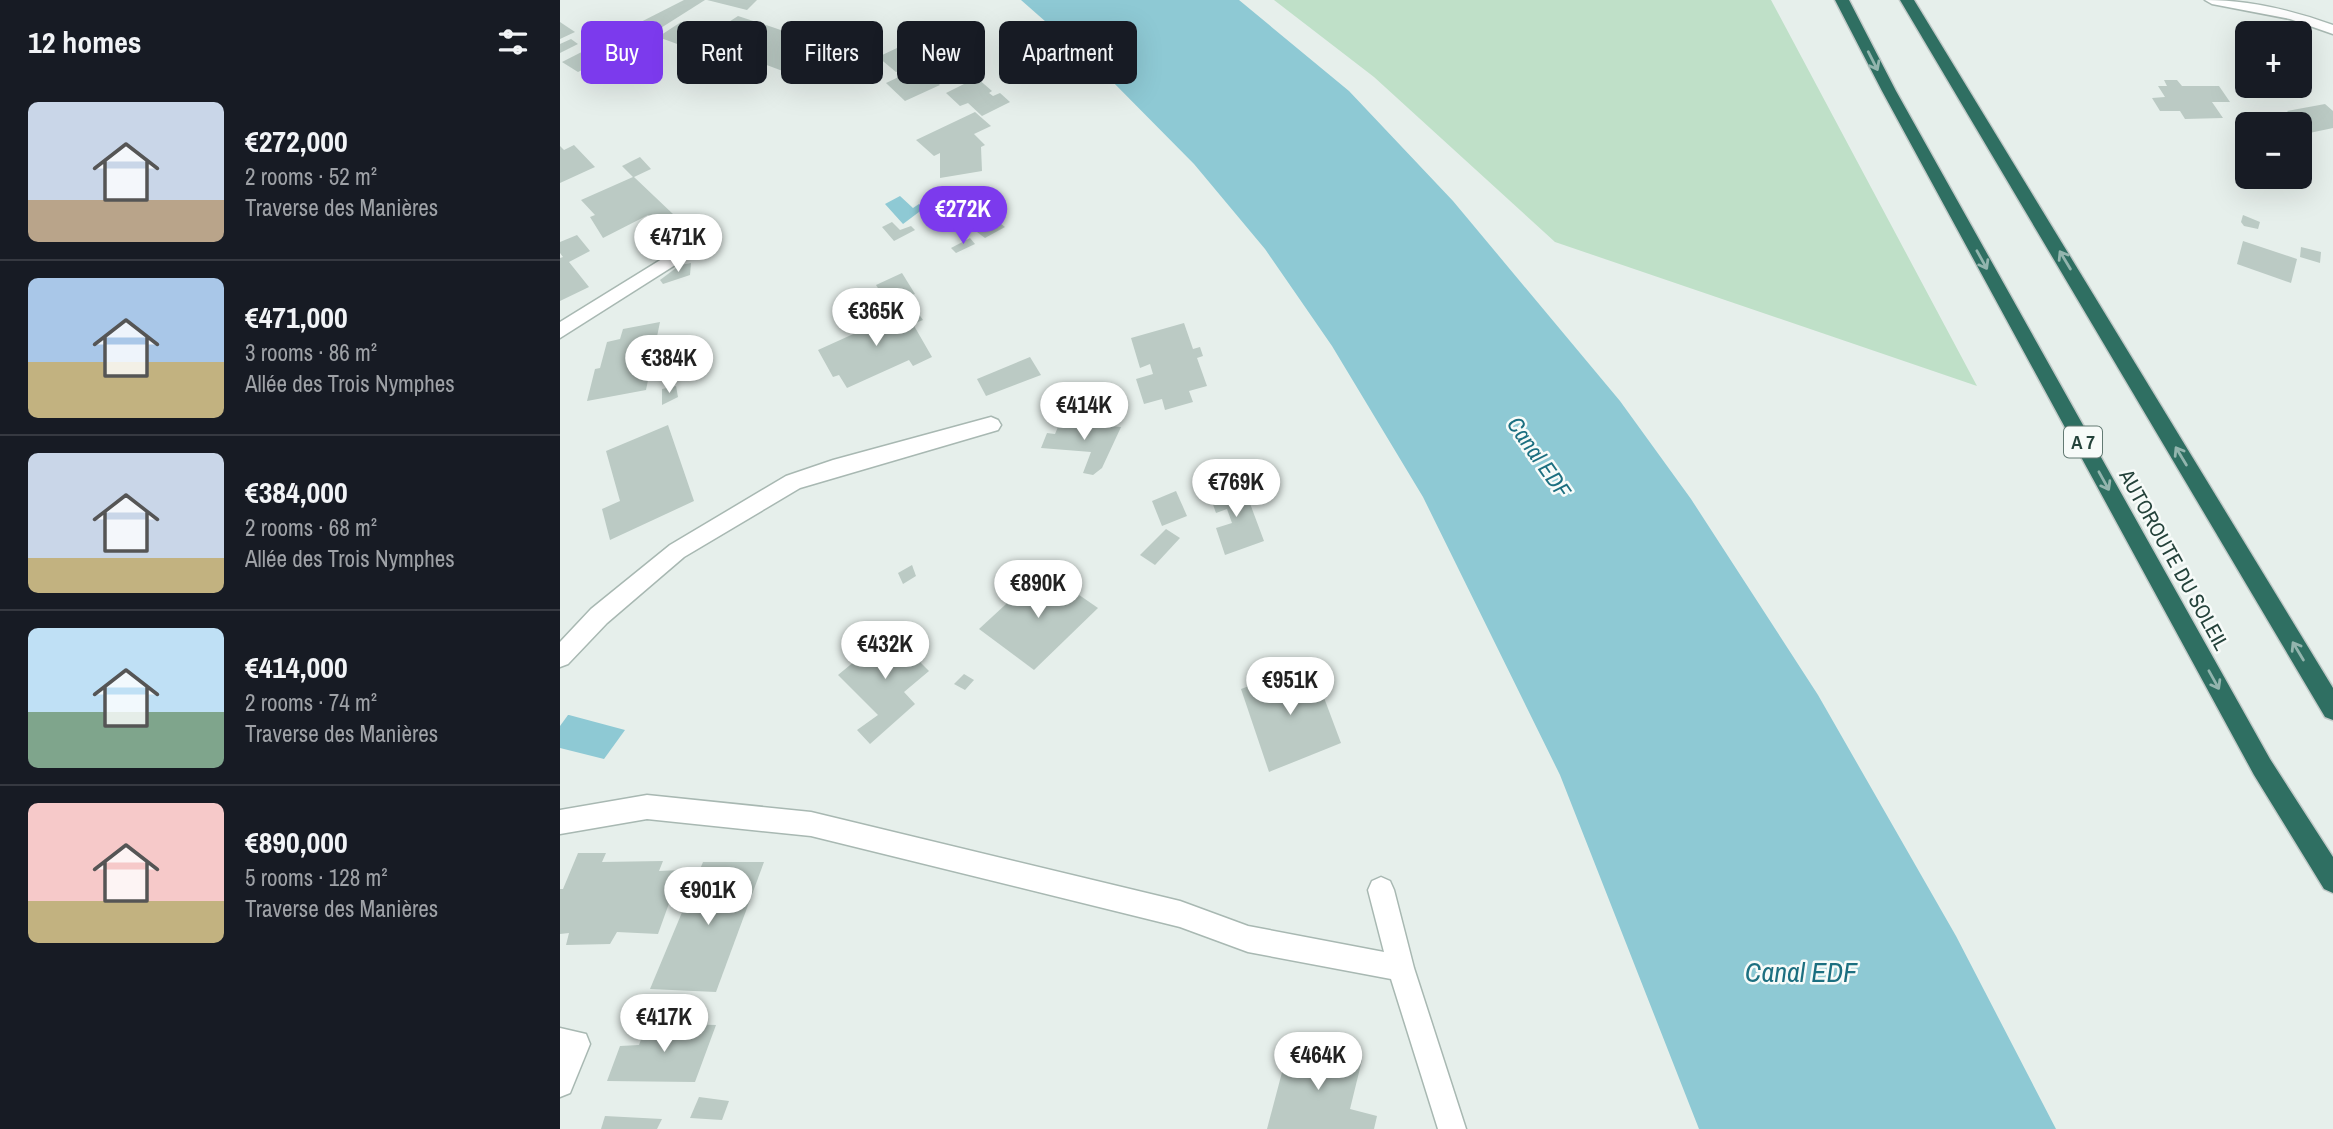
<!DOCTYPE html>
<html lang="en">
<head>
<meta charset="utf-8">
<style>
  :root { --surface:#171b24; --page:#242831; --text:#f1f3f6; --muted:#9ea1a6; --line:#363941; --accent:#7c3aed }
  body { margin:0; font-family:"Archivo Narrow",sans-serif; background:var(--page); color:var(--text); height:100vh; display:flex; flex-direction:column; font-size:26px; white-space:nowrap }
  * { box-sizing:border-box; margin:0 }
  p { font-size:23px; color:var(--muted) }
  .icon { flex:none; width:38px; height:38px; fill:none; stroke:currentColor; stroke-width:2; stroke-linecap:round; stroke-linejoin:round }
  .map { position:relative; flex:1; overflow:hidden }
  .details { display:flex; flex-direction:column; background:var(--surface); width:560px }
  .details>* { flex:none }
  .guide { position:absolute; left:21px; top:21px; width:665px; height:63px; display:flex; gap:14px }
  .tools { position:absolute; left:1675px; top:21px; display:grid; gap:14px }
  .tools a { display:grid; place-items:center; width:77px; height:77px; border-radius:10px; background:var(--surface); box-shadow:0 7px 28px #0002; font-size:35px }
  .price { position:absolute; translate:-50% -60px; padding:0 16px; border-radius:24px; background:#fff; color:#222; font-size:23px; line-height:46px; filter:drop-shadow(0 2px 4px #0008) }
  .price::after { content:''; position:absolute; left:50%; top:42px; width:21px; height:16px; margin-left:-10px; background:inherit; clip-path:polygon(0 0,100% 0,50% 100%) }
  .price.current { background:var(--accent); color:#fff }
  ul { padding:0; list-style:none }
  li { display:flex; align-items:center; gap:21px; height:175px; padding:0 28px }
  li+li { border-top:2px solid var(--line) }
  li span { display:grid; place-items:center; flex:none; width:196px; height:140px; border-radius:10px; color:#555 }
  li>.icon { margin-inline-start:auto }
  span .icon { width:84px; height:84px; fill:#fffc; stroke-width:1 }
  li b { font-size:30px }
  h2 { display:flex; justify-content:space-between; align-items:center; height:84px; padding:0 28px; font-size:30px }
  .chip { padding:0 24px; border-radius:10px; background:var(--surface); box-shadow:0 7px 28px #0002; font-size:24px; line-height:63px }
  .chip.current { background:var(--accent); color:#fff }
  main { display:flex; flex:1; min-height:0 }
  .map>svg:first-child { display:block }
  .green { fill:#bfe0c8 }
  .water { fill:#8ec9d4 }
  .building { fill:#bbcac4 }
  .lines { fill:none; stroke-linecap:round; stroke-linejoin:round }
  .street-casing { stroke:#a8b8b2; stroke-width:3 }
  .highway-casing { stroke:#c2cac8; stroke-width:3 }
  .street { fill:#fff; fill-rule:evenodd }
  .highway { fill:#2f6f62; fill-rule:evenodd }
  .oneway { stroke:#93b5ae }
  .labels { text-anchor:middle; stroke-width:5; stroke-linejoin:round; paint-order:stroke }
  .shield { fill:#f7fbf9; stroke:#637a73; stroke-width:2 }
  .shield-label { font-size:19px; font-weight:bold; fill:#24423a }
  .street-label { font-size:21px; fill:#24423a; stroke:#f7fbf9 }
  .water-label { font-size:23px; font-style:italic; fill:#1c6f80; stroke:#f7fbf9 }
  .near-water-label { font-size:28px; font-style:italic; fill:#1c6f80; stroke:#f7fbf9 }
</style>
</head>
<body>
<main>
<section class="details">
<h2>12 homes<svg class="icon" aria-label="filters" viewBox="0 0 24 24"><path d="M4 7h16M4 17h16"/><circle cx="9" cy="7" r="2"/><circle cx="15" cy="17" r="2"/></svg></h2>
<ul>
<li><span style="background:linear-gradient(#c9d6e8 70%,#b9a48a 0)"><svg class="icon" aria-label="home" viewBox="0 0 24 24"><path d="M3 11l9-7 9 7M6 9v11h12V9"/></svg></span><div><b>€272,000</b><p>2 rooms · 52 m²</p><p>Traverse des Manières</p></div></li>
<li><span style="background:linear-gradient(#a9c7e8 60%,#c2b280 0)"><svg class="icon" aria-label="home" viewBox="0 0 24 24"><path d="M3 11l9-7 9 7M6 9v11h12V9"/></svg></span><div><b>€471,000</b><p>3 rooms · 86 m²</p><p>Allée des Trois Nymphes</p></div></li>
<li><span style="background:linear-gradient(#c9d6e8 75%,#c2b280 0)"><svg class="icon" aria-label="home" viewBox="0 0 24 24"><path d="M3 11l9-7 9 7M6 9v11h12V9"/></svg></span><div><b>€384,000</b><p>2 rooms · 68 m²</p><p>Allée des Trois Nymphes</p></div></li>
<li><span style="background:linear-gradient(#bfe0f5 60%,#7fa58c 0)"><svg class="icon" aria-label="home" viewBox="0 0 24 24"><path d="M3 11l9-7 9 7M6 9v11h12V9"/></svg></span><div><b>€414,000</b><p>2 rooms · 74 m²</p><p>Traverse des Manières</p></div></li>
<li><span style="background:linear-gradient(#f6c9c9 70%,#c2b280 0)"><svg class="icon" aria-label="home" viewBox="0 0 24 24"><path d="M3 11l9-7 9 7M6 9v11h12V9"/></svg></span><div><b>€890,000</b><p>5 rooms · 128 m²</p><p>Traverse des Manières</p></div></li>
</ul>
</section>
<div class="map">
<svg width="1773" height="1129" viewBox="0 0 1773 1129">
  <rect width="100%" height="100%" fill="#e6efeb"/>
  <polygon class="green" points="714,0 1211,0 1417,386 995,242 814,77"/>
  <g class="water">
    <polygon points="461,0 679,0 789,91 893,201 1060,401 1131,499 1258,695 1396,936 1496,1129 1139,1129 1000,775 863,497 772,346 705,249 634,164 544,73"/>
    <polygon points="340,196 353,208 359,204 363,209 343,224 325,204"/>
    <polygon points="8,715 9,715 65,730 44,759 0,748 0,726"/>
  </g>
  <g class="building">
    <polygon points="124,0 145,0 85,38 18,72 2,62"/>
    <polygon points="147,0 197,0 187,10"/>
    <polygon points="178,16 212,27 264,45 228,73 143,41 131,49 98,37 121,22 152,33"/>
    <polygon points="0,22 15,32 0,39"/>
    <polygon points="366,30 382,43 368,49 384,63 394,58 432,91 429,93 433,96 440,93 450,102 422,116 408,103 400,106 386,93 406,83 395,72 376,81 380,85 345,101 326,83 345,74 341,70 336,72 318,57 337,48 347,56 352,54 338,42"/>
    <polygon points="11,39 18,44 0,53 0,44"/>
    <polygon points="1604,80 1617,80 1622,86 1659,86 1670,102 1652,102 1663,118 1625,119 1620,111 1600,111 1592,98 1605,97 1598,86 1607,86"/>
    <polygon points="1765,104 1773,111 1773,128 1740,135 1740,124 1726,124 1719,118 1731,115 1727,111"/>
    <polygon points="415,112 431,126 414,134 425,145 421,147 422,171 380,178 380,153 374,156 356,140"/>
    <polygon points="14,145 35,167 0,183 0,146 4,150"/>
    <polygon points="80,157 91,169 74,177 114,215 95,224 88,215 43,238 30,217 35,215 21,200 73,177 62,166"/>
    <polygon points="1683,215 1700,222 1698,229 1684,226 1681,222"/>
    <polygon points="436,220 445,227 425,238 417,232"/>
    <polygon points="332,222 340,230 351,226 355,230 334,241 322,227"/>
    <polygon points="17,235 30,251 9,262 29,287 0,301 0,258 3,257 0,253 0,242"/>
    <polygon points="410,238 415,244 396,253 391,248"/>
    <polygon points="1683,241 1737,259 1731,283 1677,264"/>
    <polygon points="1741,247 1761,252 1760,263 1740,257"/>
    <polygon points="131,263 130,275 103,284 100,280 120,265"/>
    <polygon points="342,273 355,294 329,305 316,285"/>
    <polygon points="329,305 338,321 358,313 363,320 353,324 372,357 353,366 349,360 287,388 279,375 273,377 258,350 311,326 305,316"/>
    <polygon points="100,322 86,390 27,401 35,369 40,368 47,342 60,339 63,329"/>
    <polygon points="624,323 633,349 640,347 643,356 637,358 647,386 629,391 633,402 605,410 602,399 584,404 576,379 593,374 590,364 580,368 571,338"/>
    <polygon points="470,357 481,375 426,396 417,379"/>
    <polygon points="116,386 118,397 102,405 102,389"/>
    <polygon points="500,422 561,427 542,468 533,475 523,473 531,452 481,448 487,433 495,434"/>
    <polygon points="108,425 134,501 50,540 42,509 60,501 46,451"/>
    <polygon points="682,482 704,541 665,555 656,528 672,523 667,509 656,513 649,493"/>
    <polygon points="616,491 627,516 602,526 592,501"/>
    <polygon points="606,529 620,538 595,565 580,555"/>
    <polygon points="352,565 356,576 343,584 338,573"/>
    <polygon points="483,570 538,608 474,670 419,629"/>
    <polygon points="345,628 357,640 347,649 369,671 344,692 355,704 310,744 297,730 318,715 278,675 330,632 334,636"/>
    <polygon points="751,663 781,743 709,772 681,689"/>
    <polygon points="404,674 414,680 405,690 394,684"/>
    <polygon points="18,853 46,853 42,862 103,861 99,871 121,870 98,934 57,932 50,944 6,945 9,933 0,934 0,889 3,889"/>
    <polygon points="143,862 204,862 156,992 90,989"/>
    <polygon points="87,1023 156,1025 135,1082 47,1081 60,1046 79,1045"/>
    <polygon points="730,1042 802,1060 790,1109 817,1116 814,1129 707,1129"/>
    <polygon points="139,1097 169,1101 162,1120 130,1118"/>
    <polygon points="45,1116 102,1119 97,1129 41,1129"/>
  </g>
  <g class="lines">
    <defs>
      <g id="street">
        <path d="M1645 0C1690 0 1731 10 1773 25V34L1730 19 1652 4Z"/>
        <polygon points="136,238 142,240 144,244 142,248 0,338 0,322"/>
        <polygon points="431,417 438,420 441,425 438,430 240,488 124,557 47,623 8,664 0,667 0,642 31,609 110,545 226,476 273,460"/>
        <polygon points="87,795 251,812 620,901 688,926 824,952 808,890 812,881 821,877 830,881 834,890 854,968 906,1129 878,1129 831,979 688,952 620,927 251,836 87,819 0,834 0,810"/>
        <polygon points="0,1028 26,1034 30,1044 10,1093 0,1097"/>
      </g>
      <g id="highway">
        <polygon points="1275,0 1289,0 1336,91 1710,759 1773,857 1773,893 1764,889 1694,775 1322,91"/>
        <polygon points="1340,0 1354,0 1773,688 1773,720 1765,717"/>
      </g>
    </defs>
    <use href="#street" class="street-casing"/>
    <use href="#highway" class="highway-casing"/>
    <use href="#street" class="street"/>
    <use href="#highway" class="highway"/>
  </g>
  <defs><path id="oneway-shaft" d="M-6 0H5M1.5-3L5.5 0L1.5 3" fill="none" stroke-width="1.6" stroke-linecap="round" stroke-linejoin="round" transform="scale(1.75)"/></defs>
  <g class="oneway">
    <use href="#oneway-shaft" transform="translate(1313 61) rotate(63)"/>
    <use href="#oneway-shaft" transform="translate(1422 260) rotate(61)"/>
    <use href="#oneway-shaft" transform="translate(1505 260) rotate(-121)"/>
    <use href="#oneway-shaft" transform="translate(1621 456) rotate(-121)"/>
    <use href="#oneway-shaft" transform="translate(1544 481) rotate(61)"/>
    <use href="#oneway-shaft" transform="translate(1738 651) rotate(-121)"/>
    <use href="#oneway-shaft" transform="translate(1654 680) rotate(61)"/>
  </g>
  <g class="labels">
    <rect class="shield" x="1504" y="426.5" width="38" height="31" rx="5"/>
    <g class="shield-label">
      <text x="1523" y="449">A 7</text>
    </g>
    <g class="street-label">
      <text transform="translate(1614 560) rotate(61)" y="7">AUTOROUTE DU SOLEIL</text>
    </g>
    <g class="water-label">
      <text transform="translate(979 457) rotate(55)" y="8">Canal EDF</text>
    </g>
    <g class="near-water-label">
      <text x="1241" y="982">Canal EDF</text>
    </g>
  </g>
</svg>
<div class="tools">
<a>+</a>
<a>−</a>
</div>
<b class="price current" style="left:403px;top:246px">€272K</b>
<b class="price" style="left:118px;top:274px">€471K</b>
<b class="price" style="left:316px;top:348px">€365K</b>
<b class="price" style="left:109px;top:395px">€384K</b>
<b class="price" style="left:524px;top:442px">€414K</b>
<b class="price" style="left:676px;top:519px">€769K</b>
<b class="price" style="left:478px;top:620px">€890K</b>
<b class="price" style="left:325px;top:681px">€432K</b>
<b class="price" style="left:730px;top:717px">€951K</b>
<b class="price" style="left:148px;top:927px">€901K</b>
<b class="price" style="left:104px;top:1054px">€417K</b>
<b class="price" style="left:758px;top:1092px">€464K</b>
<div class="guide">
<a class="chip current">Buy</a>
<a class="chip">Rent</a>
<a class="chip">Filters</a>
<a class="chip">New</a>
<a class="chip">Apartment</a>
</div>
</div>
</main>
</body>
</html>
